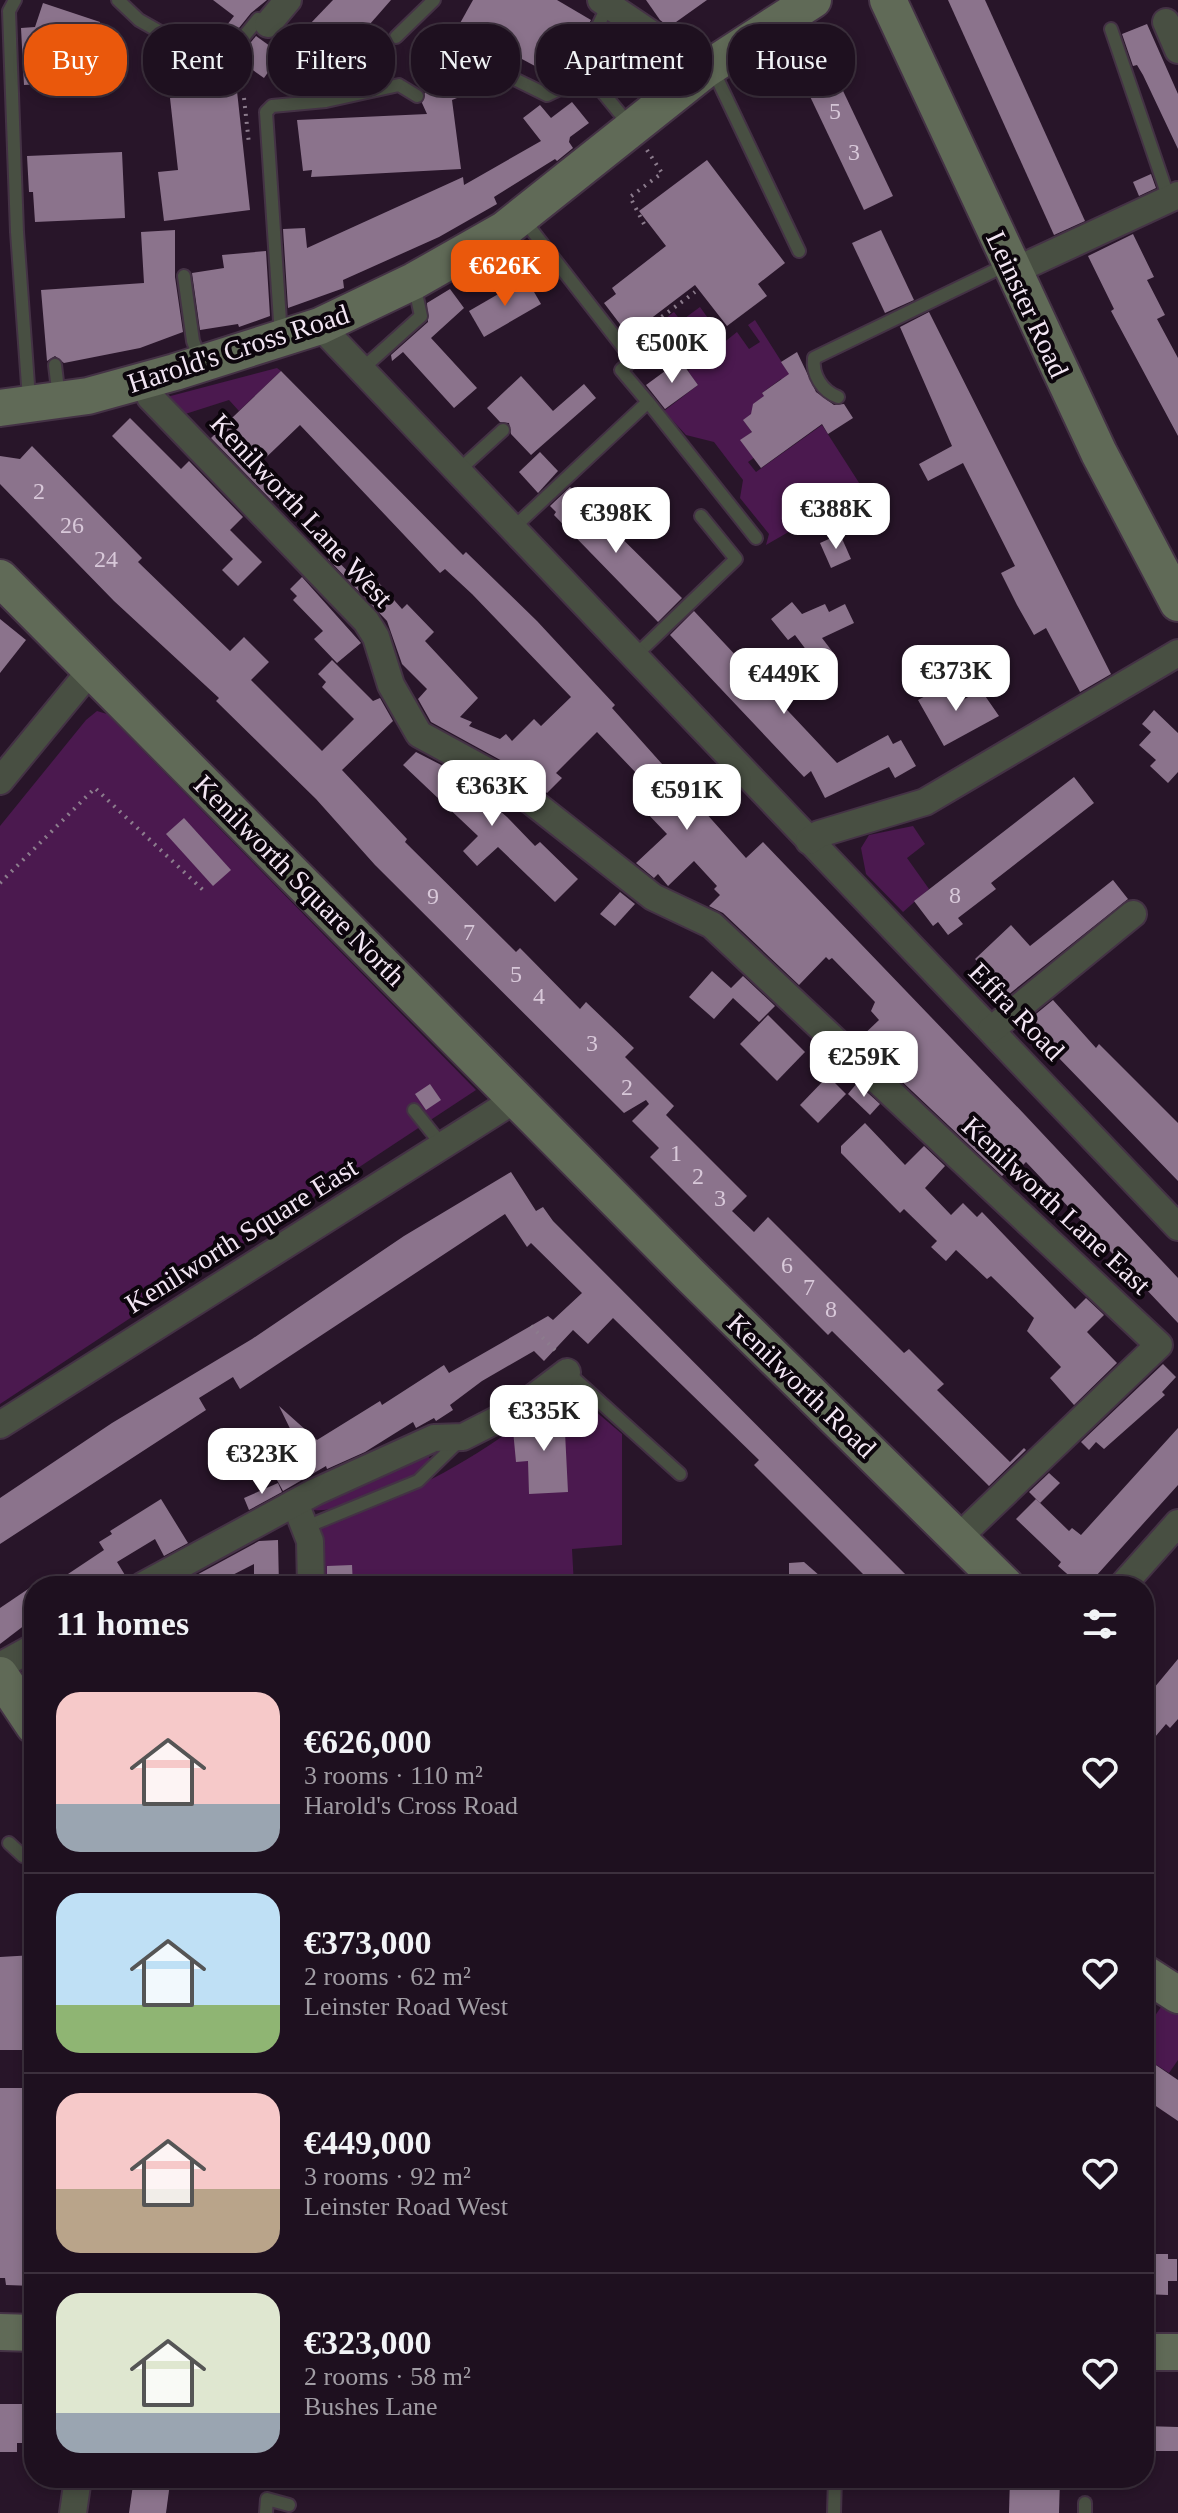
<!DOCTYPE html>
<html lang="en">
<head>
<meta charset="utf-8">
<style>
  :root { --surface:#1e101f; --page:#2b1e2c; --text:#f1f3f6; --muted:#a19da4; --line:#3c303d; --accent:#ea580c }
  body { margin:0; font-family:Georgia,serif; background:var(--page); color:var(--text); height:100vh; display:flex; flex-direction:column; font-size:30px; white-space:nowrap }
  * { box-sizing:border-box; margin:0 }
  p { font-size:26px; color:var(--muted) }
  .icon { flex:none; width:44px; height:44px; fill:none; stroke:currentColor; stroke-width:2; stroke-linecap:round; stroke-linejoin:round }
  .map { position:relative; flex:1; overflow:hidden }
  .side { position:absolute; left:24px; top:1576px; width:1130px; height:912px; display:flex; flex-direction:column; background:var(--surface); border-radius:32px; box-shadow:0 4px 12px #0003,0 0 0 2px var(--line) }
  .side>* { flex:none }
  .hud { position:absolute; left:24px; top:24px; width:1130px; height:72px; display:flex; gap:16px }
  .price { position:absolute; translate:-50% -68px; padding:0 18px; border-radius:16px; background:#fff; color:#222; font-size:26px; line-height:52px; filter:drop-shadow(0 2px 4px #0008) }
  .price::after { content:''; position:absolute; left:50%; top:48px; width:24px; height:18px; margin-left:-12px; background:inherit; clip-path:polygon(0 0,100% 0,50% 100%) }
  .price.active { background:var(--accent); color:#fff }
  ul { padding:0; list-style:none }
  li { display:flex; align-items:center; gap:24px; height:200px; padding:0 32px }
  li+li { border-top:2px solid var(--line) }
  li span { display:grid; place-items:center; flex:none; width:224px; height:160px; border-radius:24px; color:#555 }
  li>.icon { margin-inline-start:auto }
  span .icon { width:96px; height:96px; fill:#fffc; stroke-width:1 }
  li b { font-size:34px }
  h2 { display:flex; justify-content:space-between; align-items:center; height:96px; padding:0 32px; font-size:34px }
  .chip { padding:0 28px; border-radius:32px; background:var(--surface); box-shadow:0 4px 12px #0003,0 0 0 2px var(--line); font-size:28px; line-height:72px }
  .chip.active { background:var(--accent); color:#fff }
  .map>svg:first-child { display:block }
  .green { fill:#4b194f }
  .building { fill:#8b738c }
  .lines { fill:none; stroke-linecap:round; stroke-linejoin:round }
  .lane-casing { stroke:#443245; stroke-width:16 }
  .street-casing { stroke:#443245; stroke-width:30 }
  .secondary-casing { stroke:#443245; stroke-width:40 }
  .path { stroke:#8c7c8d; stroke-width:4; stroke-dasharray:2 6; stroke-linecap:butt }
  .lane { stroke:#484f42; stroke-width:12 }
  .street { stroke:#484f42; stroke-width:26 }
  .secondary { stroke:#606a57; stroke-width:36 }
  .labels { text-anchor:middle; stroke-width:8; stroke-linejoin:round; paint-order:stroke }
  .number-label { font-size:24px; fill:#d8c8d9 }
  .street-label { font-size:28px; fill:#f2e5f3; stroke:#0c050c }
</style>
</head>
<body>
<div class="map">
<svg width="1178" height="2513" viewBox="0 0 1178 2513">
  <rect width="100%" height="100%" fill="#281529"/>
  <g class="green">
    <polygon points="700,307 715,328 678,356 655,326 674,312 681,321"/>
    <polygon points="755,320 795,383 781,379 762,393 769,402 753,404 753,413 744,421 752,432 741,440 758,455 748,462 756,472 822,425 863,489 766,545 769,534 740,498 743,480 714,442 686,435 664,411 698,385 688,371 737,332 749,349 760,342 748,325"/>
    <polygon points="277,368 281,371 239,411 229,400 179,416 163,398"/>
    <polygon points="97,711 107,714 476,1090 0,1404 0,826 86,720"/>
    <polygon points="913,826 925,844 907,858 929,889 903,912 866,874 861,848 869,835"/>
    <path d="M566 1386 622 1434V1545L572 1549 574 1586H319L317 1529C409 1496 493 1452 566 1386Z"/>
    <path d="M427 1455 433 1462C411 1480 341 1514 313 1510L311 1504Z"/>
    <polygon points="1163,2004 1178,2014 1178,2060 1169,2073 1144,2057 1144,2032"/>
  </g>
  <g class="building">
    <polygon points="213,0 267,0 251,13 218,54 209,48 234,16"/>
    <polygon points="333,0 391,0 327,73 312,78 284,51"/>
    <polygon points="473,0 557,0 591,20 559,79 459,25"/>
    <polygon points="646,0 707,0 669,27 660,20"/>
    <polygon points="948,0 985,0 1085,221 1054,235"/>
    <polygon points="43,3 100,22 101,37 121,36 124,79 24,85 21,28 35,27"/>
    <polygon points="1147,24 1178,94 1178,149 1143,75 1137,65 1133,66 1122,34"/>
    <polygon points="816,34 893,196 864,210 787,48"/>
    <polygon points="256,36 281,54 264,78 237,59"/>
    <polygon points="456,63 467,94 452,100 461,169 311,177 312,170 303,171 297,120 427,114 422,103 425,92 413,78"/>
    <polygon points="237,91 250,210 164,221 158,172 178,170 170,98"/>
    <polygon points="572,102 589,123 570,137 569,142 573,148 557,161 555,159 494,197 497,204 439,237 343,280 344,288 288,308 283,229 305,228 307,248 463,177 464,185 541,141 523,118 540,105 551,118"/>
    <polygon points="122,152 125,218 35,222 33,192 29,192 27,156"/>
    <polygon points="707,160 785,263 758,284 767,296 727,326 695,285 641,326 638,323 626,332 604,303 616,294 612,288 666,246 639,211"/>
    <polygon points="1151,174 1156,188 1139,196 1133,182"/>
    <polygon points="175,230 175,277 183,332 140,348 64,363 55,356 47,361 41,290 144,283 141,232"/>
    <polygon points="881,230 914,300 885,313 852,243"/>
    <polygon points="1133,234 1154,277 1147,280 1165,315 1157,319 1178,358 1178,436 1111,311 1114,309 1088,256"/>
    <polygon points="266,251 270,316 239,327 238,324 200,330 192,273 224,268 222,255"/>
    <polygon points="526,278 541,304 484,337 469,311"/>
    <polygon points="450,289 464,308 431,338 477,388 454,408 403,352 392,361 391,355 428,322 427,303"/>
    <polygon points="929,312 1111,674 1080,692 1046,628 1034,635 1017,605 1001,573 1015,566 963,463 928,481 919,464 952,446 900,327"/>
    <polygon points="797,352 816,392 834,405 844,404 853,418 828,434 822,424 761,468 740,440 752,432 743,420 751,414 753,404 764,396 762,393 789,374 781,362"/>
    <polygon points="680,360 698,385 665,409 646,385"/>
    <polygon points="281,371 463,555 466,552 537,621 615,705 612,708 746,858 763,842 1025,1115 1178,1278 1178,1323 1026,1162 1021,1167 1016,1162 1002,1176 858,1040 879,1020 871,1011 875,1002 832,958 829,960 826,957 799,985 723,913 709,906 720,895 714,889 717,886 694,861 668,886 658,874 654,878 636,863 667,834 645,811 659,797 597,732 556,773 562,778 547,793 515,768 431,722 418,699 427,689 402,664 387,621 328,559 332,555 352,576 363,565 402,609 407,604 434,632 425,641 478,698 460,717 472,722 469,726 500,739 506,734 512,741 534,719 541,726 571,697 472,594 445,569 440,573 300,425 255,468 280,494 272,501 211,438"/>
    <polygon points="521,376 553,411 584,384 596,398 531,455 511,434 509,423 500,422 487,408"/>
    <polygon points="130,418 181,469 189,461 243,517 230,530 262,562 238,586 222,570 233,559 112,436"/>
    <polygon points="32,446 142,558 138,562 230,651 244,637 269,662 251,680 322,751 354,719 322,687 326,682 318,674 332,660 373,701 380,698 393,721 342,770 407,839 405,842 516,952 520,948 580,1009 586,1002 634,1048 625,1057 674,1106 666,1115 747,1196 732,1211 754,1232 768,1217 904,1353 909,1349 944,1384 937,1390 1010,1462 1024,1448 1026,1450 989,1486 832,1331 828,1335 650,1157 659,1148 632,1121 649,1104 646,1100 624,1113 375,865 316,799 216,701 219,698 114,601 0,484 0,456 20,459"/>
    <polygon points="540,452 558,471 538,493 519,472"/>
    <polygon points="570,487 682,598 658,622 554,515 556,512 550,506"/>
    <polygon points="840,534 851,559 831,568 820,543"/>
    <polygon points="302,577 361,643 337,663 314,639 323,631 293,600 297,596 290,589"/>
    <polygon points="792,602 802,614 825,604 829,612 845,604 854,623 822,638 835,655 819,667 795,635 788,640 771,619"/>
    <polygon points="694,611 837,763 888,735 893,744 901,740 916,766 895,778 889,767 825,798 811,771 804,777 670,635"/>
    <polygon points="0,619 26,640 0,673"/>
    <polygon points="951,682 961,701 981,690 999,716 944,746 918,700"/>
    <polygon points="1154,710 1178,733 1178,772 1168,783 1150,766 1156,760 1139,745 1151,732 1142,724"/>
    <polygon points="416,752 449,769 480,799 483,796 507,817 535,846 540,842 578,879 555,902 498,847 477,866 463,851 478,836 403,765"/>
    <polygon points="1074,777 1094,803 991,883 996,889 958,918 963,924 948,935 938,922 933,926 914,901"/>
    <polygon points="184,818 231,870 213,886 166,834"/>
    <polygon points="1113,880 1128,899 1008,995 975,959 1011,925 1030,946"/>
    <polygon points="620,892 635,904 615,926 600,914"/>
    <polygon points="712,971 731,988 743,976 775,1006 759,1022 733,998 714,1019 689,997"/>
    <polygon points="1053,1000 1096,1048 1099,1044 1178,1123 1178,1181 1025,1023"/>
    <polygon points="768,1015 805,1052 777,1081 740,1044"/>
    <polygon points="828,1076 846,1094 818,1123 800,1105"/>
    <polygon points="857,1083 880,1104 870,1115 848,1094"/>
    <polygon points="430,1084 441,1100 426,1110 415,1094"/>
    <polygon points="865,1123 905,1165 924,1146 945,1166 925,1188 951,1215 963,1203 977,1217 982,1212 1075,1309 1086,1298 1104,1315 1087,1332 1117,1363 1074,1405 1050,1378 1061,1367 1027,1331 1034,1318 991,1276 987,1279 956,1250 946,1261 931,1247 937,1241 904,1209 900,1213 841,1153 841,1146"/>
    <polygon points="511,1172 536,1211 543,1207 553,1221 917,1586 875,1586 754,1465 759,1460 613,1318 588,1344 573,1330 544,1361 534,1351 482,1381 450,1405 453,1410 436,1421 434,1418 416,1428 413,1422 365,1452 327,1469 326,1466 283,1491 267,1462 298,1445 279,1406 317,1440 380,1401 382,1405 444,1365 449,1373 548,1316 553,1320 582,1293 531,1243 527,1247 505,1214 240,1389 233,1377 199,1398 206,1410 0,1544 0,1498 112,1423 252,1339 404,1236"/>
    <polygon points="1163,1364 1176,1377 1162,1392 1165,1395 1104,1449 1096,1442 1089,1450 1081,1442"/>
    <polygon points="564,1412 568,1492 529,1494 528,1461 516,1462 513,1430 531,1428 531,1419 539,1413"/>
    <polygon points="1178,1428 1178,1485 1087,1586 1081,1586 1058,1566 1061,1562 1016,1519 1036,1499 1069,1531 1072,1528 1081,1535"/>
    <polygon points="1049,1473 1060,1483 1040,1503 1029,1492"/>
    <polygon points="278,1483 282,1492 249,1510 244,1498"/>
    <polygon points="161,1499 188,1543 164,1556 155,1539 117,1562 128,1580 126,1586 50,1586 104,1550 99,1542 112,1534 110,1531"/>
    <polygon points="278,1540 279,1586 254,1586 254,1564 211,1586 180,1584 259,1541"/>
    <polygon points="804,1562 820,1576 789,1581 789,1563"/>
    <polygon points="352,1565 353,1586 327,1586 327,1566"/>
    <polygon points="34,1585 34,1618 0,1644 0,1608"/>
    <polygon points="1178,1659 1178,1719 1170,1728 1166,1724 1144,1750 1144,1700"/>
    <polygon points="34,1955 34,2050 0,2050 0,1957"/>
    <polygon points="1144,2057 1178,2080 1178,2121 1144,2098"/>
    <polygon points="0,2088 30,2088 30,2100 34,2100 34,2286 6,2285 5,2278 0,2278"/>
    <polygon points="1144,2254 1168,2254 1168,2259 1177,2259 1177,2281 1168,2281 1168,2295 1144,2294"/>
    <polygon points="0,2404 34,2404 34,2443 17,2443 17,2452 0,2452"/>
    <polygon points="1144,2426 1178,2427 1178,2451 1144,2451"/>
    <polygon points="134,2478 170,2483 166,2513 129,2513"/>
    <polygon points="1010,2478 1060,2478 1059,2513 1009,2513"/>
  </g>
  <g class="lines">
    <defs>
      <g id="lane">
        <polyline points="15,0 9,11 17,232 29,399"/>
        <polyline points="118,0 139,20 220,66 258,19 268,24"/>
        <polyline points="1111,29 1169,199"/>
        <polyline points="396,37 434,0"/>
        <polyline points="629,50 600,89 631,127"/>
        <polyline points="457,51 547,95 570,84 609,3"/>
        <polyline points="713,70 799,251"/>
        <polyline points="184,276 193,341 200,359"/>
        <polyline points="281,336 266,112 272,106 326,101 399,85 417,96"/>
        <polyline points="55,365 59,398"/>
        <polyline points="361,370 421,316 414,284"/>
        <path d="M838 397C822 391 812 375 814 358L1006 265"/>
        <polyline points="648,402 756,538"/>
        <polyline points="458,471 503,430"/>
        <polyline points="512,529 648,402 621,370 633,360 523,219"/>
        <polyline points="634,657 736,559 701,516"/>
        <polyline points="414,1110 442,1145"/>
        <polyline points="567,1372 680,1474"/>
        <polyline points="306,1527 418,1481 461,1439"/>
        <polyline points="9,1843 23,1856 34,1853"/>
        <polyline points="266,2513 267,2499 289,2505"/>
        <polyline points="834,2513 835,2478"/>
        <polyline points="1085,2513 1085,2503"/>
      </g>
      <g id="street">
        <polyline points="601,0 705,70"/>
        <polyline points="1166,22 1178,50"/>
        <polyline points="268,24 288,0"/>
        <polyline points="1012,272 1178,195"/>
        <polyline points="320,326 1178,1227"/>
        <polyline points="144,381 150,397 366,621 376,637 391,685 419,734 507,782 653,897 712,925 1159,1345 958,1538"/>
        <polyline points="0,781 91,670"/>
        <polyline points="809,841 819,834 925,802 1178,653"/>
        <polyline points="991,1030 1133,914"/>
        <polyline points="0,1425 516,1099"/>
        <polyline points="295,1503 310,1541 311,1586"/>
        <polyline points="142,1586 315,1492 434,1438 463,1437 518,1409 567,1372"/>
        <polyline points="1122,1586 1178,1523"/>
        <polyline points="0,1666 34,1647"/>
        <polyline points="73,2513 78,2478"/>
      </g>
      <g id="secondary">
        <polyline points="888,0 1099,453 1178,603"/>
        <polyline points="0,408 88,396 175,372 320,326 414,281 504,230 705,70 813,0"/>
        <polyline points="0,578 690,1275 1006,1586"/>
        <polyline points="0,1675 34,1726"/>
        <polyline points="1144,1973 1178,1995"/>
        <polyline points="0,2332 34,2333"/>
        <polyline points="1144,2352 1178,2352"/>
      </g>
    </defs>
    <use href="#lane" class="lane-casing"/>
    <use href="#street" class="street-casing"/>
    <use href="#secondary" class="secondary-casing"/>
    <g class="path">
      <polyline points="244,98 249,144"/>
      <polyline points="644,224 630,197 662,173 647,150"/>
      <polyline points="636,336 695,292"/>
      <polyline points="0,883 95,788 203,890"/>
      <polyline points="531,1326 558,1353"/>
    </g>
    <use href="#lane" class="lane"/>
    <use href="#street" class="street"/>
    <use href="#secondary" class="secondary"/>
  </g>
  <g class="labels">
    <g class="number-label">
      <text x="835" y="119">5</text>
      <text x="854" y="160">3</text>
      <text x="39" y="499">2</text>
      <text x="72" y="533">26</text>
      <text x="106" y="567">24</text>
      <text x="955" y="903">8</text>
      <text x="433" y="904">9</text>
      <text x="469" y="940">7</text>
      <text x="516" y="982">5</text>
      <text x="539" y="1004">4</text>
      <text x="592" y="1051">3</text>
      <text x="627" y="1095">2</text>
      <text x="676" y="1161">1</text>
      <text x="698" y="1184">2</text>
      <text x="720" y="1206">3</text>
      <text x="787" y="1273">6</text>
      <text x="809" y="1295">7</text>
      <text x="831" y="1317">8</text>
    </g>
    <g class="street-label">
      <text transform="translate(1028 304) rotate(65)" y="10">Leinster Road</text>
      <text transform="translate(238 348) rotate(-18)" y="10">Harold's Cross Road</text>
      <text transform="translate(302 510) rotate(47)" y="10">Kenilworth Lane West</text>
      <text transform="translate(300 880) rotate(45)" y="10">Kenilworth Square North</text>
      <text transform="translate(1017 1011) rotate(46)" y="10">Effra Road</text>
      <text transform="translate(1057 1205) rotate(43)" y="10">Kenilworth Lane East</text>
      <text transform="translate(241 1235) rotate(-32)" y="10">Kenilworth Square East</text>
      <text transform="translate(802 1385) rotate(44)" y="10">Kenilworth Road</text>
    </g>
  </g>
</svg>
<b class="price active" style="left:505px;top:308px">€626K</b>
<b class="price" style="left:672px;top:385px">€500K</b>
<b class="price" style="left:836px;top:551px">€388K</b>
<b class="price" style="left:616px;top:555px">€398K</b>
<b class="price" style="left:956px;top:713px">€373K</b>
<b class="price" style="left:784px;top:716px">€449K</b>
<b class="price" style="left:492px;top:828px">€363K</b>
<b class="price" style="left:687px;top:832px">€591K</b>
<b class="price" style="left:864px;top:1099px">€259K</b>
<b class="price" style="left:544px;top:1453px">€335K</b>
<b class="price" style="left:262px;top:1496px">€323K</b>
<div class="hud">
<a class="chip active">Buy</a>
<a class="chip">Rent</a>
<a class="chip">Filters</a>
<a class="chip">New</a>
<a class="chip">Apartment</a>
<a class="chip">House</a>
</div>
<section class="side">
<h2>11 homes<svg class="icon" aria-label="filters" viewBox="0 0 24 24"><path d="M4 7h16M4 17h16"/><circle cx="9" cy="7" r="2"/><circle cx="15" cy="17" r="2"/></svg></h2>
<ul>
<li><span style="background:linear-gradient(#f6c9c9 70%,#9aa5b1 0)"><svg class="icon" aria-label="home" viewBox="0 0 24 24"><path d="M3 11l9-7 9 7M6 9v11h12V9"/></svg></span><div><b>€626,000</b><p>3 rooms · 110 m²</p><p>Harold's Cross Road</p></div><svg class="icon" aria-label="heart" viewBox="0 0 24 24"><path d="M12 20l-8-8c-3-5 5-10 8-4 3-6 11-1 8 4z"/></svg></li>
<li><span style="background:linear-gradient(#bfe0f5 70%,#8fb573 0)"><svg class="icon" aria-label="home" viewBox="0 0 24 24"><path d="M3 11l9-7 9 7M6 9v11h12V9"/></svg></span><div><b>€373,000</b><p>2 rooms · 62 m²</p><p>Leinster Road West</p></div><svg class="icon" aria-label="heart" viewBox="0 0 24 24"><path d="M12 20l-8-8c-3-5 5-10 8-4 3-6 11-1 8 4z"/></svg></li>
<li><span style="background:linear-gradient(#f6c9c9 60%,#b9a48a 0)"><svg class="icon" aria-label="home" viewBox="0 0 24 24"><path d="M3 11l9-7 9 7M6 9v11h12V9"/></svg></span><div><b>€449,000</b><p>3 rooms · 92 m²</p><p>Leinster Road West</p></div><svg class="icon" aria-label="heart" viewBox="0 0 24 24"><path d="M12 20l-8-8c-3-5 5-10 8-4 3-6 11-1 8 4z"/></svg></li>
<li><span style="background:linear-gradient(#dfe7d0 75%,#9aa5b1 0)"><svg class="icon" aria-label="home" viewBox="0 0 24 24"><path d="M3 11l9-7 9 7M6 9v11h12V9"/></svg></span><div><b>€323,000</b><p>2 rooms · 58 m²</p><p>Bushes Lane</p></div><svg class="icon" aria-label="heart" viewBox="0 0 24 24"><path d="M12 20l-8-8c-3-5 5-10 8-4 3-6 11-1 8 4z"/></svg></li>
</ul>
</section>
</div>
</body>
</html>
